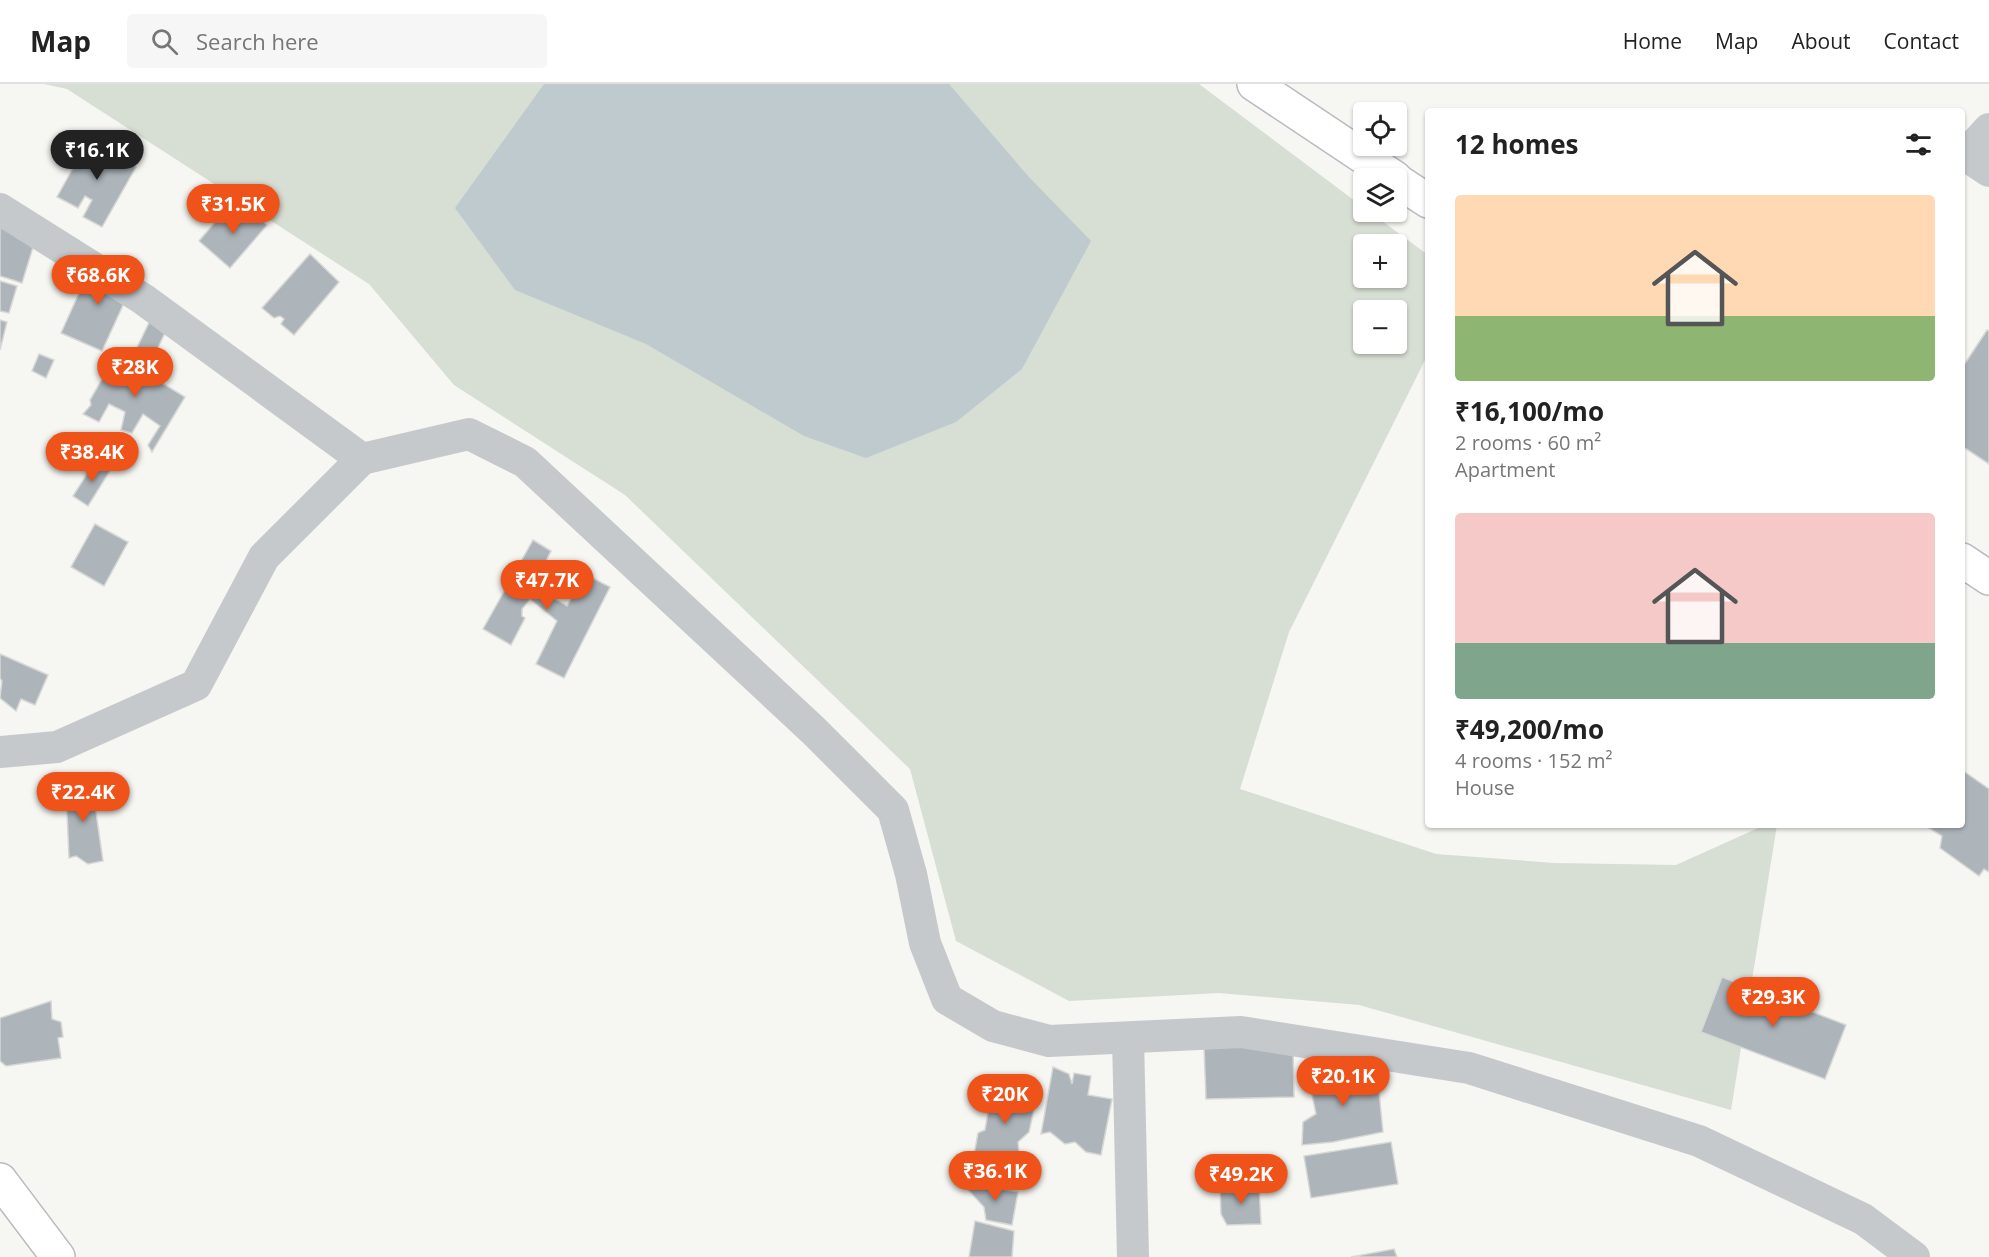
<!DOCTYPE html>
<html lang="en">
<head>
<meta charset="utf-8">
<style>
  :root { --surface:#fff; --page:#f6f6f6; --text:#222; --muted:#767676; --line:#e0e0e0; --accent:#ef531a }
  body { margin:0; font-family:"Open Sans",sans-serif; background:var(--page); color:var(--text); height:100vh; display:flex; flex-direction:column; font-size:22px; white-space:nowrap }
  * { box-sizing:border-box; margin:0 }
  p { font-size:20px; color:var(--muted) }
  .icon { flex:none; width:33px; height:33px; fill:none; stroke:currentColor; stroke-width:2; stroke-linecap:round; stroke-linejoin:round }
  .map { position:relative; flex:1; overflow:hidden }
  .side { position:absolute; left:1425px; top:24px; width:540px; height:720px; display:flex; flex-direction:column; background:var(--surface); border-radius:6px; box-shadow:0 2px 4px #0004 }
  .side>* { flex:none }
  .tools { position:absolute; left:1353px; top:18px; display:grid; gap:12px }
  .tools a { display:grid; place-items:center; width:54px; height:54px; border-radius:6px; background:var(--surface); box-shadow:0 2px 4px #0004; font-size:30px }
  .price { position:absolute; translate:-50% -51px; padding:0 14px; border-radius:21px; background:var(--accent); color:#fff; font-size:20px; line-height:39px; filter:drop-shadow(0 2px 3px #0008) }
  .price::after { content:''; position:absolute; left:50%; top:36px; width:18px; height:14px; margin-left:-9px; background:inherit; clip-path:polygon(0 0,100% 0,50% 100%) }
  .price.current { background:#222; color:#fff }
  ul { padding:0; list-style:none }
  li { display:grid; align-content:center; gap:12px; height:318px; padding:0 30px }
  li span { display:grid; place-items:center; height:186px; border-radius:6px; color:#555 }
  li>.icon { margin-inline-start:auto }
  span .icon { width:108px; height:108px; fill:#fffc; stroke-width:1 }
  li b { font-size:26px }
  h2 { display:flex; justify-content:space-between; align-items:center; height:72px; padding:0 30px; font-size:26px }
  header { display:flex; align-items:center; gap:36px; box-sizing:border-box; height:84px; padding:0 30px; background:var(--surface); border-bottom:2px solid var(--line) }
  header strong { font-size:28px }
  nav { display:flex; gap:33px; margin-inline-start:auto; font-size:21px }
  .search { width:420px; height:54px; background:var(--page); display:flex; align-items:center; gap:15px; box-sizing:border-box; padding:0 21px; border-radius:6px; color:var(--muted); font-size:22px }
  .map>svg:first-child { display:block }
  .green { fill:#d7ded3; fill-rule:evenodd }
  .water { fill:#bfcacf }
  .building { fill:#adb5bb; stroke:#d7d7d5; stroke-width:1.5 }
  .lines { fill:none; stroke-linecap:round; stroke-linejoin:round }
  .primary-casing { stroke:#b8bcc0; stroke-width:36 }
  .trunk-casing { stroke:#b7bbbe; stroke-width:36 }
  .minor { stroke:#c5c9cc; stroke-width:32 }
  .primary { stroke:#fff; stroke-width:33 }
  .trunk { stroke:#fff; stroke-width:33 }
</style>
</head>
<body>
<header>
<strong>Map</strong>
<div class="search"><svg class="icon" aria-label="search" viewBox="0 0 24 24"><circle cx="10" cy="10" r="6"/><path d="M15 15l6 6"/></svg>Search here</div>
<nav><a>Home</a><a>Map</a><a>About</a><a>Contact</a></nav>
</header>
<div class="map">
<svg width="1989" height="1173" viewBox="0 0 1989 1173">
  <rect width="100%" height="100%" fill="#f6f6f2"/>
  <path class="green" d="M44 0H1199L1363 123 1364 128H1370L1428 171V270L1289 548 1240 705 1436 770 1554 779 1676 781 1765 741H1777L1731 1026 1359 921 1219 909 1069 917 956 857 910 685 625 411 454 301 369 200 67 5ZM1364 160H1396V194H1364ZM1364 226H1396V260H1364Z"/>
  <polygon class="water" points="544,0 949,0 1028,92 1091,157 1022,285 956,338 866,374 804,352 646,260 515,206 455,124"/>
  <g class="building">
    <polygon points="92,50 99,54 96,60 136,83 102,143 83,133 92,116 85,112 78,124 57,113"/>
    <polygon points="228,123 239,133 247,124 267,141 230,184 199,157"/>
    <polygon points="0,137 38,147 22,199 0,192"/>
    <polygon points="310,170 339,198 294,251 281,240 284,235 280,232 274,234 262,224"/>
    <polygon points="94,176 135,195 102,267 61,249"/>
    <polygon points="0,197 17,202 9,229 0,227"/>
    <polygon points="160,216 177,224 150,280 133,272"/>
    <polygon points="0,236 7,238 0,266"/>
    <polygon points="1987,246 1989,247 1989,380 1962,362 1962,284"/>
    <polygon points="39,270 54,276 46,294 32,287"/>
    <polygon points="116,271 185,313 152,368 148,361 160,342 143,330 132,349 121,346 125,328 109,320 99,338 83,330 91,321 90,316"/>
    <polygon points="96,376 111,385 88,422 73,412"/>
    <polygon points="95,440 128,458 104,502 71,483"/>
    <polygon points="533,456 551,467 533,502 567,522 585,490 610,503 564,594 536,580 557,537 530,515 522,525 522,532 525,534 511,561 483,545"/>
    <polygon points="0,570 48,591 35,621 21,615 16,627 0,614 2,597 0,594"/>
    <polygon points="1962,686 1989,705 1989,788 1984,785 1979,792 1940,764 1942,752 1924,741 1962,741"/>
    <polygon points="91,694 103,777 88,780 76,772 69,774 66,705 76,701 78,696"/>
    <polygon points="1722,893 1846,941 1825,995 1701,948"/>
    <polygon points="51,917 52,935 61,938 63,953 58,954 61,974 6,982 0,977 0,934"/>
    <polygon points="1293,961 1294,1013 1206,1015 1204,963"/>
    <polygon points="1053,983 1069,990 1072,1000 1074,989 1091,992 1088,1011 1112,1015 1101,1071 1086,1068 1075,1058 1065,1060 1050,1048 1041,1050"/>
    <polygon points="1342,985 1345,991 1377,988 1383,1048 1333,1058 1302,1061 1303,1038 1316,1030 1308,991"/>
    <polygon points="993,1000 1015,1004 1016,1011 1036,1016 1029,1048 1018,1058 1020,1080 974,1071 978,1049 985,1046"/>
    <polygon points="1391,1058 1398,1100 1311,1114 1304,1072"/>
    <polygon points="961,1098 1018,1108 1012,1141 986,1136 984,1123"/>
    <polygon points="1259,1101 1261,1140 1227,1141 1221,1130 1220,1103"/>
    <polygon points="975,1137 1014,1147 1012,1173 969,1173"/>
    <polygon points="1394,1165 1397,1173 1351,1173"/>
  </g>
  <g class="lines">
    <defs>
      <g id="primary">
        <polyline points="1254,0 1395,94"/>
        <polyline points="1396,96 1428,117"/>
        <polyline points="1962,476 1989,494"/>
      </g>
      <polyline id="trunk" points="0,1096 58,1173"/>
    </defs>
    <use href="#primary" class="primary-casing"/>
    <use href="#trunk" class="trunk-casing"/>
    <g class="minor">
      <polyline points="1989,45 1965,71 1989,87"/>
      <polyline points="0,125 143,215 362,375 469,350 525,378 814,647 893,726 911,790 925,859 947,915 993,942 1049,957 1241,948 1469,984 1699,1057 1863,1135 1914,1173"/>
      <polyline points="0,668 57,663 196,601 264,473 362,375"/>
      <polyline points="1128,954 1133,1173"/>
    </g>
    <use href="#primary" class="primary"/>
    <use href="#trunk" class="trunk"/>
  </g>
</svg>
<div class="tools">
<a><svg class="icon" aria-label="locate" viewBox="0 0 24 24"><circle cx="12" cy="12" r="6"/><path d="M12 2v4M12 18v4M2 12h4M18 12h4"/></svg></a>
<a><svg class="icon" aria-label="layers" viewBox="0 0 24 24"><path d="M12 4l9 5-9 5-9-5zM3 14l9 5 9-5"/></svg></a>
<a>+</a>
<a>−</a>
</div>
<b class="price current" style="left:97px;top:97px">₹16.1K</b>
<b class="price" style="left:233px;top:151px">₹31.5K</b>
<b class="price" style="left:98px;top:222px">₹68.6K</b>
<b class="price" style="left:135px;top:314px">₹28K</b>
<b class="price" style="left:92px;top:399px">₹38.4K</b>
<b class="price" style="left:547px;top:527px">₹47.7K</b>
<b class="price" style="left:83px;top:739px">₹22.4K</b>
<b class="price" style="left:1773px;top:944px">₹29.3K</b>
<b class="price" style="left:1343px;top:1023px">₹20.1K</b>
<b class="price" style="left:1005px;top:1041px">₹20K</b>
<b class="price" style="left:995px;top:1118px">₹36.1K</b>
<b class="price" style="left:1241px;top:1121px">₹49.2K</b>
<section class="side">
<h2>12 homes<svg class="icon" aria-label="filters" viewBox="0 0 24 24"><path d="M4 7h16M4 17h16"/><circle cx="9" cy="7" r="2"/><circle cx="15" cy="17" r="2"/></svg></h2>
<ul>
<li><span style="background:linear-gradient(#ffd9b3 65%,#8fb573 0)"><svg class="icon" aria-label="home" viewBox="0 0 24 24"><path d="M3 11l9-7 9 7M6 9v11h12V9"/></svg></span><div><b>₹16,100/mo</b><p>2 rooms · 60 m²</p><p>Apartment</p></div></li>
<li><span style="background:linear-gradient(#f6c9c9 70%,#7fa58c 0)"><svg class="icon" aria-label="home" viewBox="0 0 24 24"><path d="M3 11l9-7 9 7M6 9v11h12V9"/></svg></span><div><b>₹49,200/mo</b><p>4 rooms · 152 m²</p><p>House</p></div></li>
</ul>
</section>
</div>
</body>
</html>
